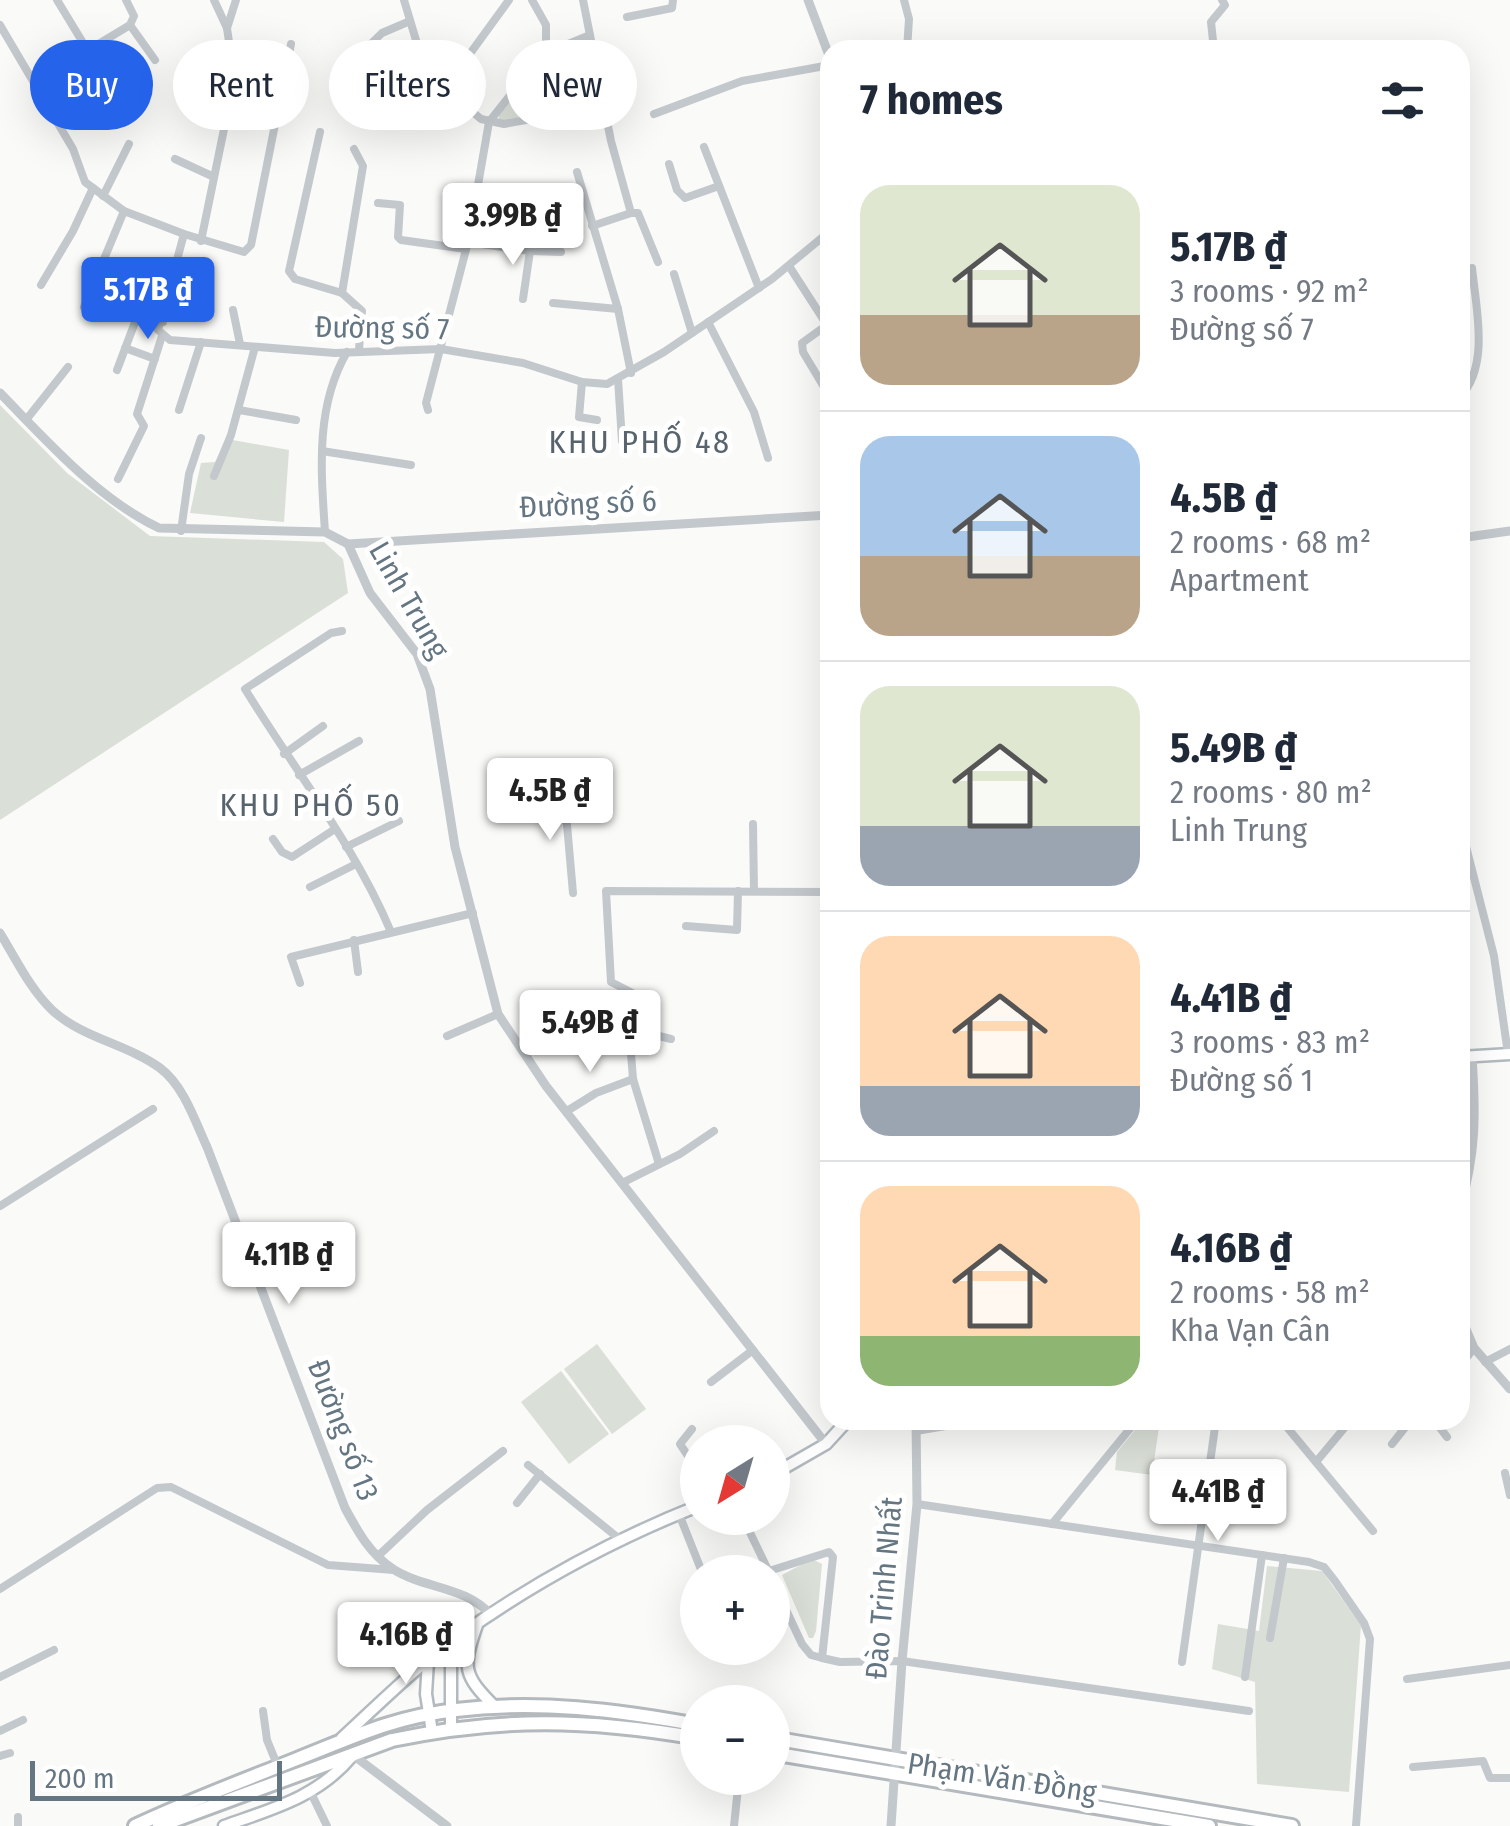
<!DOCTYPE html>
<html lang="en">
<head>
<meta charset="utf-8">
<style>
  :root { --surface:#fff; --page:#f6f6f7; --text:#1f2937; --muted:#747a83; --line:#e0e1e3; --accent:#2563eb }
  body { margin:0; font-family:"Fira Sans Condensed",sans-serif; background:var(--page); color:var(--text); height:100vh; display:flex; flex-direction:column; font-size:38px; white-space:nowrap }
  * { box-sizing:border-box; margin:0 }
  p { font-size:32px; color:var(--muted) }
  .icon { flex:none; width:55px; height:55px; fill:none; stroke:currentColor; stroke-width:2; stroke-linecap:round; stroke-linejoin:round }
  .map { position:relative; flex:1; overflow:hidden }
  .drawer { position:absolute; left:820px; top:40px; width:650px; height:1390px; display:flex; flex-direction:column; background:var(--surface); border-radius:30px; box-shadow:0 10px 40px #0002 }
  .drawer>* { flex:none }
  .guide { position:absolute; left:30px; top:40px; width:640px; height:90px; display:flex; gap:20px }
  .needle { width:65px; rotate:217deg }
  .tools { position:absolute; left:680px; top:1425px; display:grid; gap:20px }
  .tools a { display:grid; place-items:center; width:110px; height:110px; border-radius:50%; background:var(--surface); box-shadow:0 10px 40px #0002; font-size:50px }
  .scale { position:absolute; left:30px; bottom:25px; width:252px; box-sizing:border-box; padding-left:10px; border:5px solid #657683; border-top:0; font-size:28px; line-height:35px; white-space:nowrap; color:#657683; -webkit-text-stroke:8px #fff; paint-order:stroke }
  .price { position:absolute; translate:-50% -85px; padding:0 22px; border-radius:10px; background:#fff; color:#222; font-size:32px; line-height:65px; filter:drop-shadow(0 2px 5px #0008) }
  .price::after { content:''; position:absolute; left:50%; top:60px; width:30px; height:22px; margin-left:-15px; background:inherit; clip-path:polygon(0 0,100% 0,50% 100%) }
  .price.current { background:var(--accent); color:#fff }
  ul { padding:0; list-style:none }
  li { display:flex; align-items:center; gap:30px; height:250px; padding:0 40px }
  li+li { border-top:2px solid var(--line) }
  li span { display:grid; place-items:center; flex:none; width:280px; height:200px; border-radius:30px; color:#555 }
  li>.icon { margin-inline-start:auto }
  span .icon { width:120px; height:120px; fill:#fffc; stroke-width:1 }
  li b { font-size:42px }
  h2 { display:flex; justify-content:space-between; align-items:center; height:120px; padding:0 40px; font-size:42px }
  .chip { padding:0 35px; border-radius:45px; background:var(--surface); box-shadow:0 10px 40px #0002; font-size:35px; line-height:90px }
  .chip.current { background:var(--accent); color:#fff }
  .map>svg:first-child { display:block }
  .green { fill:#dadfd7 }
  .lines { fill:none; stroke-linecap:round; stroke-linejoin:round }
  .secondary-casing { stroke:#b3babf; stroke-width:15 }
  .trunk-casing { stroke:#b4b9bd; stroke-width:18 }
  .minor { stroke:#c3c8cc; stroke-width:8 }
  .tertiary { stroke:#c3c8cc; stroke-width:9 }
  .secondary { stroke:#fff; stroke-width:10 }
  .trunk { stroke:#fff; stroke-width:12 }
  .labels { text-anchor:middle; stroke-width:10; stroke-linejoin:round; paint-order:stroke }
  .street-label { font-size:30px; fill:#657683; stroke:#fff }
  .neighbourhood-label { font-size:32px; letter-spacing:2.5px; fill:#57646e; stroke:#fff }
</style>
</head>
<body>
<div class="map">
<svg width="1510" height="1826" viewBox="0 0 1510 1826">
  <rect width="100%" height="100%" fill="#fafaf8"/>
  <g class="green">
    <polygon points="557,51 563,80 558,83 565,111 504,122 499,119 499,115 547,58"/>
    <polygon points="0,405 67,473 150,536 324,542 343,559 348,593 0,820"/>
    <polygon points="227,439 289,450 284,522 190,513 201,463 215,462"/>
    <polygon points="597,1344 646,1409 612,1434 564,1369"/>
    <polygon points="561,1371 609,1434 569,1464 521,1402"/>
    <polygon points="1143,1420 1160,1420 1152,1475 1115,1470 1117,1452"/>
    <polygon points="812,1559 822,1564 816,1631 813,1638 809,1638 782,1575"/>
    <polygon points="1267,1566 1322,1571 1361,1625 1349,1792 1257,1784 1255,1682 1212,1669 1218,1624 1259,1631"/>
  </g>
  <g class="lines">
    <defs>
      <g id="secondary">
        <polyline points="1460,1057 1510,1054"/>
        <polyline points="772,1475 826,1444 848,1420"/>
        <path d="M477 1625C462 1668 463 1675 495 1707"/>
        <polyline points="428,1661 426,1694 432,1732"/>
        <polyline points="451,1729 451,1666 464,1633"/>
        <path d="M342 1738C381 1702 419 1664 463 1633 535 1582 615 1539 698 1506"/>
        <path d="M224 1826C272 1809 318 1797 352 1756"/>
      </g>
      <g id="trunk">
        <polyline points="772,1738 1292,1826"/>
        <polyline points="772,1753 1209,1826"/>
        <path d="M135 1826C188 1801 242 1781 297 1759 353 1737 393 1717 456 1710 537 1700 617 1710 698 1725"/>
        <path d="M159 1826 392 1740C502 1717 588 1719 698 1738"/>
      </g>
    </defs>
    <use href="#secondary" class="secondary-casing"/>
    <use href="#trunk" class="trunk-casing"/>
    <g class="minor">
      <polyline points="57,0 88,51"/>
      <polyline points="404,0 421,57 451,94 481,119 504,124 605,106"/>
      <polyline points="583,0 611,141 631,213 638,213 658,262"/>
      <polyline points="904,0 909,19 907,50"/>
      <polyline points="627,17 672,8 673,0"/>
      <polyline points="0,25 73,149 85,182 124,211 184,234 158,330 170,340 335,353 441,349 523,363 582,382 607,384 664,352 772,279 830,231"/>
      <polyline points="130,25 155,60"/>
      <polyline points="227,28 236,0"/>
      <polyline points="1214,50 1211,22 1225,5 1222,0"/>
      <polyline points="539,56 590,35"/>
      <polyline points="34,83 130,25 134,16 126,0"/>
      <polyline points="445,88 509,0"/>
      <polyline points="654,114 742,81 830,65"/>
      <polyline points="367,115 343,81 343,71 382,33 410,21"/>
      <polyline points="61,126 111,99"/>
      <polyline points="320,132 289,271 295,279 342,293"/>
      <polyline points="704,147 759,288"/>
      <polyline points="354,149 363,166 342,293 362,311 359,350"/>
      <polyline points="175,159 214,177"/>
      <polyline points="669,164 677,190 685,198 719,186"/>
      <polyline points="577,172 618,309 631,373"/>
      <polyline points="103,196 129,144"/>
      <polyline points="378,203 400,205 398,237 401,240 466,249"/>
      <polyline points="474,203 507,207"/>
      <polyline points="592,226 631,213"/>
      <polyline points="184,234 244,252 251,245 291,44"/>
      <polyline points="201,241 238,61 230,49 227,28 214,0"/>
      <polyline points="468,242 530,251 561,252"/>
      <polyline points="789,266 827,325 802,343 803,352 830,397"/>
      <polyline points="674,274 692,333"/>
      <polyline points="41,285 73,231 93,188"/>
      <polyline points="88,298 137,316 163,322"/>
      <polyline points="523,299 530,251"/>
      <polyline points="553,303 618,309"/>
      <polyline points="84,307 124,211"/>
      <polyline points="233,310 240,344"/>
      <polyline points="708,322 754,412 768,458"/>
      <polyline points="125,348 155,359"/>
      <polyline points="117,370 143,301"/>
      <polyline points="618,379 622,441"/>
      <polyline points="582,382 579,417 597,420"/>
      <path d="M1460 397C1490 366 1476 308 1472 268"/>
      <polyline points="179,410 201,342"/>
      <polyline points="239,410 296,420"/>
      <polyline points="428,410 426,403 468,242 489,122 535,64 546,42 546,25 532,0"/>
      <polyline points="26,420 68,367"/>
      <polyline points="322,451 411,465"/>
      <polyline points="214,476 231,435 255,347"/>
      <polyline points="118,479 144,426 137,414 162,336"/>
      <polyline points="181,531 189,474 201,438"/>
      <path d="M325 532C321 471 315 407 347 352"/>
      <path d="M342 631 331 633 245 689C294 769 355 846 391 932"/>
      <polyline points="284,754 323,726"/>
      <polyline points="299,775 359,741"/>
      <polyline points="564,790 573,893"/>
      <polyline points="1460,823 1494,956 1508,1054"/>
      <polyline points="753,824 754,891"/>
      <polyline points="273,839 282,852 292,857 335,829"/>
      <polyline points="346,847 399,821"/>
      <polyline points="310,887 356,864"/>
      <polyline points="686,926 737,930 738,891"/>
      <polyline points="354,940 358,972"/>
      <polyline points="300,983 291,957 473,913"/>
      <polyline points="635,1030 671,1039"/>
      <polyline points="447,1036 498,1014"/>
      <polyline points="567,1111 596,1093 633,1079"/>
      <polyline points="659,1164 633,1079 630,1041 645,1005 644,999 611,982 606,891 830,892"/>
      <polyline points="624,1182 680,1154 714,1131"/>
      <polyline points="0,1206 153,1109"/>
      <polyline points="1485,1362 1510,1349"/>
      <polyline points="1460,1366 1474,1348"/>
      <polyline points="711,1382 753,1350"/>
      <polyline points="1281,1420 1373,1531"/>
      <polyline points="1434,1420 1447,1437"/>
      <polyline points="692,1429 680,1444 698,1471"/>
      <polyline points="916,1431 969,1422"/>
      <polyline points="1392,1444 1411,1420"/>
      <polyline points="1316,1462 1351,1420"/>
      <polyline points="528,1465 622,1541"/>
      <polyline points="1505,1473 1510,1495"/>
      <polyline points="517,1503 540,1474"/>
      <polyline points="917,1504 1309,1562 1324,1567 1335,1581 1364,1623 1370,1639 1356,1826"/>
      <polyline points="679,1514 702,1572"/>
      <polyline points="743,1518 769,1572"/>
      <polyline points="1052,1524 1137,1420"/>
      <polyline points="378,1556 427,1510 503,1451"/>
      <polyline points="769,1571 829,1552 833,1557 822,1658"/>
      <polyline points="772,1580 802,1644 811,1655 822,1658 840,1662 902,1661 1249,1711"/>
      <polyline points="0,1589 157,1488 171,1487 328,1565 394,1570"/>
      <polyline points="1270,1638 1284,1558"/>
      <polyline points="1182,1662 1216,1420"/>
      <polyline points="0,1677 54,1650"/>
      <polyline points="1245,1677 1262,1555"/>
      <polyline points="1407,1679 1510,1665"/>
      <polyline points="263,1711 267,1740 278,1767"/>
      <polyline points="0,1731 23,1720"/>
      <polyline points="0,1756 10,1753"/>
      <polyline points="1413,1767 1483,1761 1490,1778 1510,1778"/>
      <polyline points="311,1793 327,1826"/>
      <polyline points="18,1826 18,1817"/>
      <polyline points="734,1826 739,1778"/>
    </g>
    <g class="tertiary">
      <polyline points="808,0 830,58"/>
      <polyline points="830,200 830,208"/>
      <path d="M0 393C47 441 98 499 159 528L325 532 348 544 370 593 417 654 430 689 455 847 498 1014 546 1086 826 1444"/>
      <polyline points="1460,538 1510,531"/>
      <polyline points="348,544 830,515"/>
      <path d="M0 933C16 959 30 989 52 1010 82 1038 127 1044 160 1068 184 1086 195 1121 207 1147L345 1508C358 1532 370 1554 393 1569 424 1589 466 1586 491 1615"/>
      <path d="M1460 1209C1476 1153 1476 1115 1472 1057"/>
      <polyline points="1460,1315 1474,1348 1510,1389"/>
      <polyline points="353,1755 447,1826"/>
      <polyline points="891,1826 902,1661 917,1504 916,1420"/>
    </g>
    <use href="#secondary" class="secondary"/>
    <use href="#trunk" class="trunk"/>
  </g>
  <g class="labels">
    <g class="street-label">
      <text transform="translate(382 328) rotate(1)" y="10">Đường số 7</text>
      <text transform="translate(588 504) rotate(-3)" y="10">Đường số 6</text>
      <text transform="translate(409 600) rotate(60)" y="10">Linh Trung</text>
      <text transform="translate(343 1430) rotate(69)" y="10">Đường số 13</text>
      <text transform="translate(884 1588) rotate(-85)" y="10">Đào Trinh Nhất</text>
      <text transform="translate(1002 1778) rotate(9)" y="10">Phạm Văn Đồng</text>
    </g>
    <g class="neighbourhood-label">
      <text x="640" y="453">KHU PHỐ 48</text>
      <text x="311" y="816">KHU PHỐ 50</text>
    </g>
  </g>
</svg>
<div class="tools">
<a><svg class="needle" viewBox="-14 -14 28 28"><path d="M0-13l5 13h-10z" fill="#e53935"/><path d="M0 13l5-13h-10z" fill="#747a83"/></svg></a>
<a>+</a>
<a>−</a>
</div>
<div class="scale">200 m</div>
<b class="price" style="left:513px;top:268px">3.99B ₫</b>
<b class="price current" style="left:148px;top:342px">5.17B ₫</b>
<b class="price" style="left:550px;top:843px">4.5B ₫</b>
<b class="price" style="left:590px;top:1075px">5.49B ₫</b>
<b class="price" style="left:289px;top:1307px">4.11B ₫</b>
<b class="price" style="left:1218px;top:1544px">4.41B ₫</b>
<b class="price" style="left:406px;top:1687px">4.16B ₫</b>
<div class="guide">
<a class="chip current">Buy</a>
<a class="chip">Rent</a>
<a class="chip">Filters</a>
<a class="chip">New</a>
</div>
<section class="drawer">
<h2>7 homes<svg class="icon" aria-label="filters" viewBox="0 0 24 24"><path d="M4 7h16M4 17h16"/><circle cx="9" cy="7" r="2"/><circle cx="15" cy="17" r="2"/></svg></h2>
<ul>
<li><span style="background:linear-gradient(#dfe7d0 65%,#b9a48a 0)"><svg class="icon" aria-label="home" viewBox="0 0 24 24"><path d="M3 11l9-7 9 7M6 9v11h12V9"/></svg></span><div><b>5.17B ₫</b><p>3 rooms · 92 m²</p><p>Đường số 7</p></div></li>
<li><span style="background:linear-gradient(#a9c7e8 60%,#b9a48a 0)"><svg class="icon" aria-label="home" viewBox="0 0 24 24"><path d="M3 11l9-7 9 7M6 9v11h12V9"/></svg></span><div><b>4.5B ₫</b><p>2 rooms · 68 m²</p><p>Apartment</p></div></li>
<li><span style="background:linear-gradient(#dfe7d0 70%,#9aa5b1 0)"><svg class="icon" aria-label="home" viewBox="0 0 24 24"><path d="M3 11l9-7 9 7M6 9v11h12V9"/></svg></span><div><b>5.49B ₫</b><p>2 rooms · 80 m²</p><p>Linh Trung</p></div></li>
<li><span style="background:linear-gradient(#ffd9b3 75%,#9aa5b1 0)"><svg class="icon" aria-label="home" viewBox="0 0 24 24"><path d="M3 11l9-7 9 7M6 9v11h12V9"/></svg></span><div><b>4.41B ₫</b><p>3 rooms · 83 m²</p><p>Đường số 1</p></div></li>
<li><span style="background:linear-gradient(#ffd9b3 75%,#8fb573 0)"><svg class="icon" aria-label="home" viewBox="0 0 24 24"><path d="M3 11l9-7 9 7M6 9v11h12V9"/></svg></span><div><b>4.16B ₫</b><p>2 rooms · 58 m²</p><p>Kha Vạn Cân</p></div></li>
</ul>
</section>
</div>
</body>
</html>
